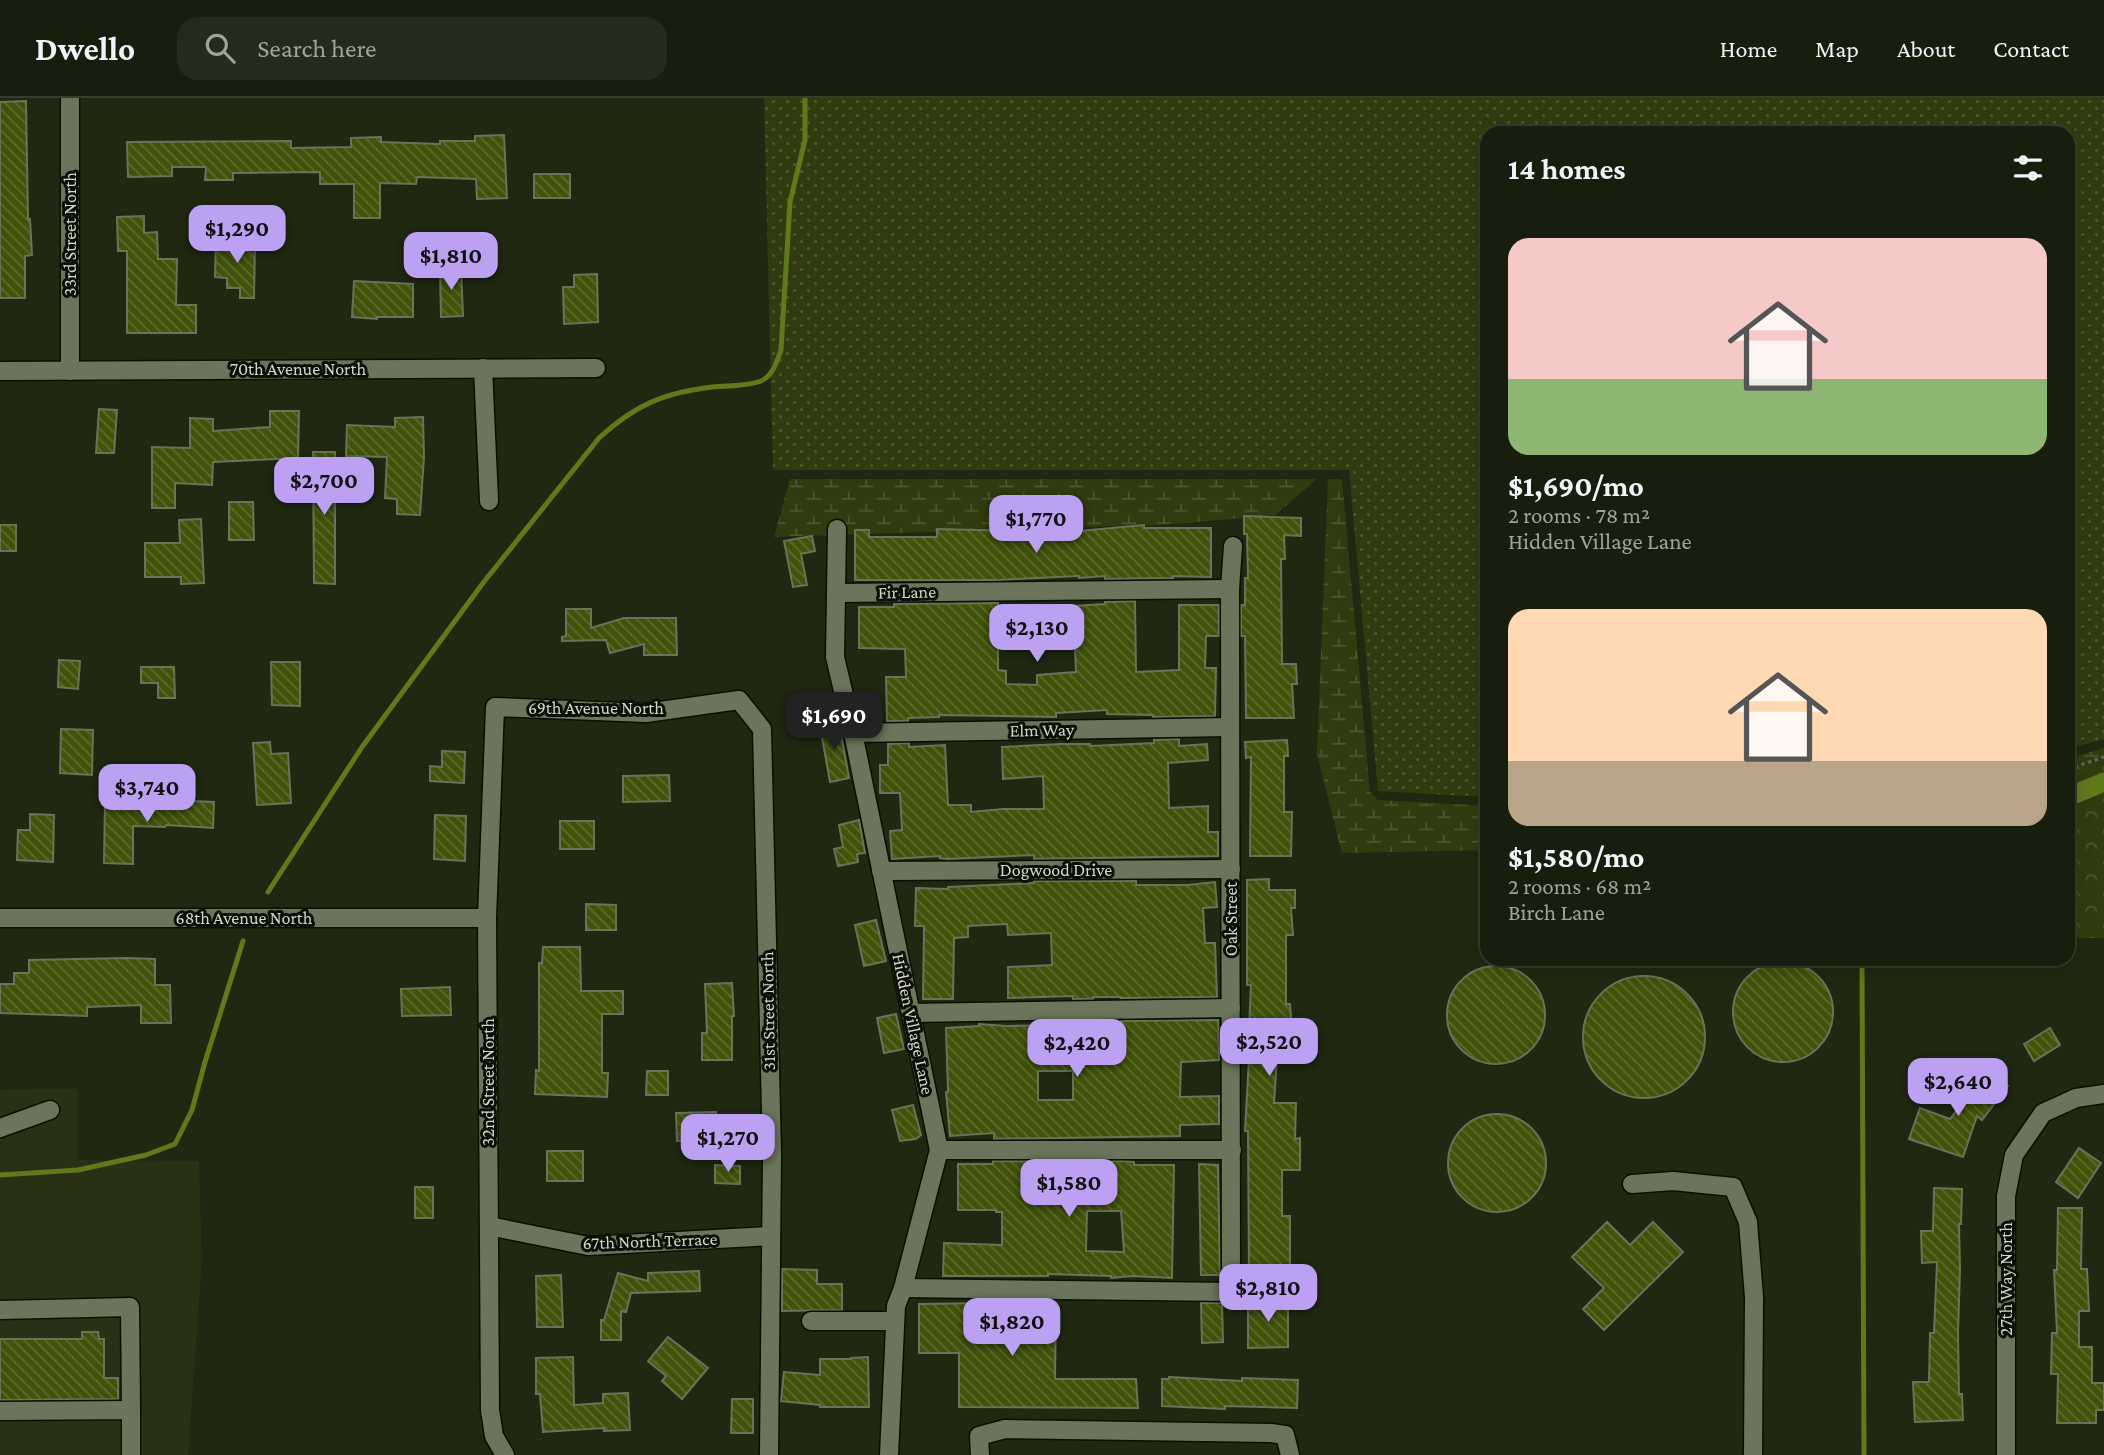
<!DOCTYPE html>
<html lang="en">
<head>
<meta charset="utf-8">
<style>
  :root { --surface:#181e0d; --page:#252b1b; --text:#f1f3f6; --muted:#9fa29d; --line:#363c2e; --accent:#bca0f2 }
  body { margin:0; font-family:"Crimson Pro",serif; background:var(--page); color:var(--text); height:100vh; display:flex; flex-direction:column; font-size:26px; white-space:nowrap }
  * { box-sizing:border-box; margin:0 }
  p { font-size:23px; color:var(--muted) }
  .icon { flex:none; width:38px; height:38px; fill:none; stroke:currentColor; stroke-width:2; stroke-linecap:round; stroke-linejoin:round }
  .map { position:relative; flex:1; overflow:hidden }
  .panel { position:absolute; left:1480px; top:28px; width:595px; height:840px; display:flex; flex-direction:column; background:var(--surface); border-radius:21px; box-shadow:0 4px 18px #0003,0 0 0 2px var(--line) }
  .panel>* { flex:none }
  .price { position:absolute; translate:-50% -60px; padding:0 16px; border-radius:14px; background:var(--accent); color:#111; font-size:23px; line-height:46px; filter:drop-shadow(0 2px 4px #0008) }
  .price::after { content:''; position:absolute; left:50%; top:42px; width:21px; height:16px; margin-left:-10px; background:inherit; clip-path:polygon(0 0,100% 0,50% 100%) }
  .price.on { background:#222; color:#fff }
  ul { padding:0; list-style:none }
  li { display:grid; align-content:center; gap:14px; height:371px; padding:0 28px }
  li span { display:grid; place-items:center; height:217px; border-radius:21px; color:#555 }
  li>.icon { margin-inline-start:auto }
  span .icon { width:126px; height:126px; fill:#fffc; stroke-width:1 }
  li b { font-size:30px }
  h2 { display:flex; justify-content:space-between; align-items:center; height:84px; padding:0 28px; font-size:30px }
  header { display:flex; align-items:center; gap:42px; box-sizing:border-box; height:98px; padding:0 35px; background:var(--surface); border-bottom:2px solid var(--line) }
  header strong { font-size:33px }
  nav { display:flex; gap:38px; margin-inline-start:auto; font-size:24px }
  .search { width:490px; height:63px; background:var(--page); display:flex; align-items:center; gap:18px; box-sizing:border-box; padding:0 24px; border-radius:21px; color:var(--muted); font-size:26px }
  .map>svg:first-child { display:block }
  .built { fill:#283114 }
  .forest { fill:url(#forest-crowns) }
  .wetland { fill:url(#wetland-marsh) }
  .park { fill:url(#park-dots) }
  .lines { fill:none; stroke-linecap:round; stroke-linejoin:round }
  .stream { stroke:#60791b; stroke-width:5 }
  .canal { stroke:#60791b; stroke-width:19 }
  .building { fill:url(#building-back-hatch); stroke:#6a7359; stroke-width:2; fill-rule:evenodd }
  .minor-casing { stroke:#0a1000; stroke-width:21 }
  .path { stroke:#5e6551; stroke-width:3.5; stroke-dasharray:3.5 3.5; stroke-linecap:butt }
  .minor { stroke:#6b755b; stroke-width:18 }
  .labels { text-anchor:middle; stroke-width:6; stroke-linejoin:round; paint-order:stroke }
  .street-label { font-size:18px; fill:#d2d7c9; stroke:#0c0f06 }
</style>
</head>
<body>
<header>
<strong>Dwello</strong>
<div class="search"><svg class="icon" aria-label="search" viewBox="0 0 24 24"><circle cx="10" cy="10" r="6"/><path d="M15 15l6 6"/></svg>Search here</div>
<nav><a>Home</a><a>Map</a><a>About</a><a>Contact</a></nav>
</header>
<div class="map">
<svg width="2104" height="1357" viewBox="0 0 2104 1357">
  <defs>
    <pattern id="forest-crowns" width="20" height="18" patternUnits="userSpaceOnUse" patternTransform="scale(1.75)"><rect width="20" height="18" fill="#303c0f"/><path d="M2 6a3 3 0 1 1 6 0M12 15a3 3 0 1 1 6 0" fill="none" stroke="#4d5731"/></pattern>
    <pattern id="wetland-marsh" width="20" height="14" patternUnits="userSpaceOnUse" patternTransform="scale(1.75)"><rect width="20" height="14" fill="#303c0f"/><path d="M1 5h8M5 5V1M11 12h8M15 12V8" fill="none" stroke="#4d5731"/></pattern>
    <pattern id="park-dots" width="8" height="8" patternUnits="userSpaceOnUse" patternTransform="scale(1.75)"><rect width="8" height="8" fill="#303c0f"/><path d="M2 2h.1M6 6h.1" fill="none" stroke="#4d5731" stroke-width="1.8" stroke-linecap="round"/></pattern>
    <pattern id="building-back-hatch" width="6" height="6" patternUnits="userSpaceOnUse" patternTransform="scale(1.75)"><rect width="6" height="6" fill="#41530a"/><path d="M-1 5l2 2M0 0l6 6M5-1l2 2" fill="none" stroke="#5c6b2c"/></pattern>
  </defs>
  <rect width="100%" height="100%" fill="#202811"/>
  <polygon class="built" points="77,991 78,1062 199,1063 202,1161 188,1357 0,1357 0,992"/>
  <polygon class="forest" points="2104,665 2104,840 2069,840 2069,685"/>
  <g class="wetland">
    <polygon points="790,381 1317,381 1275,417 1175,426 774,439"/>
    <polygon points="1328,381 1342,381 1370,694 1378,702 1487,708 1487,752 1342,755 1317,656"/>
    <polygon points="2104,650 2104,665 2069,685 2069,660"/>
  </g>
  <polygon class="park" points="764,0 2104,0 2104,641 2069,651 2068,35 1488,35 1487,699 1378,693 1349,372 773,372"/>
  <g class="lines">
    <g class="stream">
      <path d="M268 794 362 649 483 485 599 340C635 307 663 295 712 289 728 287 746 289 761 283 773 278 777 263 781 252L790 104 805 42V0"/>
      <polyline points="1862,861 1864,1357"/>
      <polyline points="0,1077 78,1072 146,1057 175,1046 192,1012 205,964 243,843"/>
    </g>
    <polyline class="canal" points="2068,699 2104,684"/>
  </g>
  <g class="building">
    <polygon points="26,3 28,122 30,121 32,157 25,158 25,200 0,200 0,4"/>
    <polygon points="504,37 507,100 477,101 476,81 417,79 416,86 380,85 380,120 354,120 354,86 320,86 320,74 233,75 233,82 205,82 206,69 172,69 172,78 128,79 127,44 291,43 291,50 351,49 351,40 381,39 381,44 440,46 440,43 475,43 475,38"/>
    <rect x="534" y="76" width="36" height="24"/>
    <polygon points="144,118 144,135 157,134 158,161 177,161 176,207 196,207 196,235 127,235 127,153 118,153 117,119"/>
    <polygon points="216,141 255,143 254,200 240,200 240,190 227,190 227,180 215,179"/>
    <polygon points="440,170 461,170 463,218 441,219"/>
    <polygon points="597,176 598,224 564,226 563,189 574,189 574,177"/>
    <polygon points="354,183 413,186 413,219 377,219 377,221 352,219"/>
    <polygon points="99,311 117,312 114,355 96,355"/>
    <polygon points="270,313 299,313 298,360 213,364 212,387 175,385 175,410 152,410 152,349 190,350 190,320 213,321 213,333 270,329"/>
    <polygon points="423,319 424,359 420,417 397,416 397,401 385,400 387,359 346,358 347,327 395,329 395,320"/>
    <polygon points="313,354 335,354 335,486 314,485"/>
    <polygon points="229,404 253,404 254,442 229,442"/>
    <polygon points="1244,418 1301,420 1301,438 1284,437 1285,461 1281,461 1282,566 1296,566 1297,586 1292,586 1294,620 1246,620 1245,538 1241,538 1241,507 1245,507 1245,480 1248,480 1247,436 1244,436"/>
    <polygon points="201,421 204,485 181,486 181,479 145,479 145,445 180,445 179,422"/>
    <rect x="0" y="427" width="16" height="26"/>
    <polygon points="1068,427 1068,434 1144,427 1144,430 1211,430 1211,479 1173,478 1173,480 1105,481 1105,478 1079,480 1079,478 998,482 855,482 855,432 869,432 869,439 937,439 937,431 1023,433 1022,442 1054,440 1053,428"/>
    <polygon points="812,438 815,453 801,456 807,487 793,489 784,443"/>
    <polygon points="1135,503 1136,574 1179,572 1179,507 1219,507 1219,538 1206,538 1205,570 1216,570 1215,618 1153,619 1153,617 1107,616 1107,612 1056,615 1056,619 939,617 939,619 908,620 908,623 887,623 886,579 906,579 905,551 859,550 859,509 894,509 894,506 998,505 998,572 1006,573 1006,586 1037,587 1037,577 1076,574 1073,508 1105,506 1105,504"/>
    <polygon points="566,511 591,511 591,530 624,520 676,520 677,557 644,557 644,546 610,555 606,542 562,543 562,539 566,538"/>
    <polygon points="59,562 80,563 78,591 58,589"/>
    <polygon points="271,564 300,564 300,608 272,607"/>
    <polygon points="141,569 174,569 175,600 158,600 158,585 141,585"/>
    <polygon points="839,625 849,680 830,684 820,628"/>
    <polygon points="61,631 93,632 92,677 60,675"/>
    <polygon points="1179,641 1179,648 1207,646 1208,662 1168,665 1169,710 1208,708 1208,734 1218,734 1218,758 1034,761 1034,757 948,761 940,760 940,758 892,761 890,733 902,732 900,695 880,695 880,667 888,667 888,646 909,645 909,649 945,647 948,707 971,707 971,714 1003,711 1044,711 1043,678 1003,681 1002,649 1061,646 1090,646 1091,648 1154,645 1154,642"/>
    <polygon points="1287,642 1288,658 1284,658 1284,714 1292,714 1291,758 1250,758 1251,659 1246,660 1245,644"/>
    <polygon points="270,644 271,656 288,655 291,705 257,707 253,645"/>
    <polygon points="442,653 465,654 464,685 430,683 430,668 442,669"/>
    <polygon points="669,677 670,703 623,704 623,678"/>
    <polygon points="191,703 214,704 213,730 166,727 165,729 133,728 133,766 104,765 105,704 186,709 186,705 191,705"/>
    <polygon points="30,716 54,717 53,764 17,762 18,732 30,732"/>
    <polygon points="435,717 466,718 465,763 434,761"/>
    <polygon points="859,722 865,755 857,756 858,764 838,768 834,751 843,749 839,727"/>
    <rect x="560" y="723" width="34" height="28"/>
    <polygon points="1269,781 1269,792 1295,792 1295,810 1291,810 1293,837 1286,837 1286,906 1290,906 1294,959 1277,960 1274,1005 1296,1005 1295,1041 1300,1040 1300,1072 1282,1072 1282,1118 1290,1118 1290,1177 1249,1177 1248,1033 1245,1033 1249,961 1247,931 1249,931 1251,887 1247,887 1247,782"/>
    <polygon points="1034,783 1136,783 1136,787 1187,787 1215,784 1217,809 1203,810 1205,845 1215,845 1217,899 1121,900 1121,899 1093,899 1093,901 1073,901 1073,898 1008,900 1008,869 1052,867 1051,835 1008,837 1007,826 968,828 968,839 954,840 953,901 923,901 924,828 915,828 916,790 948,791 948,789 1034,785"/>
    <polygon points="586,806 616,807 616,832 586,832"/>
    <polygon points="876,822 886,863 864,868 855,827"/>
    <polygon points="543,849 580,849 581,893 623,893 623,916 602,916 602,975 608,975 607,999 535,996 536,972 539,973 539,865 542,865"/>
    <polygon points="127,860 155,861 155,887 170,887 171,925 141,925 141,907 87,909 87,918 0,915 0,886 14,886 14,875 29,875 29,862"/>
    <circle cx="1783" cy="914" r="50"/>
    <circle cx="1496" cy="917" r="49"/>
    <circle cx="1644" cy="939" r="61"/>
    <polygon points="732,885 734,918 732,918 732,962 702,962 702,935 707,935 705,886"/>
    <polygon points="450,889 451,917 402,918 401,891"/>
    <polygon points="896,916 904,951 884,955 877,920"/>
    <path d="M1218 922 1219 962 1181 964 1180 999 1219 998V1026L1180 1027V1038L994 1041V1035L950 1038 946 994H948L946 930 979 928V926L1007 928 1063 927 1074 926V924H1093V927L1121 926V923ZM1038 973H1073V1002H1038Z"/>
    <polygon points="2050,930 2060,947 2034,963 2024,946"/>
    <polygon points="1987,972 2008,988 1982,1022 1977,1018 1963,1059 1909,1041 1920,1010 1950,1021"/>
    <polygon points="647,973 668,973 668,997 646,997"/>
    <polygon points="913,1007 921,1037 916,1041 900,1043 892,1012"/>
    <polygon points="716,1014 717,1041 677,1043 676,1015"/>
    <circle cx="1497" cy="1065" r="49"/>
    <polygon points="2079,1050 2101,1065 2078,1100 2056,1084"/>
    <rect x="547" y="1053" width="36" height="30"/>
    <path d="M993 1063H1124L1134 1064V1067H1174L1172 1180 1132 1178 1111 1180V1178L1048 1176V1178H943L944 1145 1002 1147V1114H996V1112H958V1066H993ZM1087 1113H1121L1124 1154 1086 1153Z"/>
    <polygon points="1199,1066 1218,1067 1220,1177 1201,1177"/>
    <polygon points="715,1067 740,1068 740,1086 715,1085"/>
    <rect x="415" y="1089" width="18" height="31"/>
    <polygon points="1934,1090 1962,1091 1961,1126 1959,1126 1960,1171 1958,1235 1959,1296 1962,1296 1963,1322 1915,1324 1913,1284 1929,1284 1930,1235 1934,1235 1937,1164 1922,1165 1921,1133 1933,1133"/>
    <polygon points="2058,1110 2082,1110 2081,1171 2087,1171 2089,1213 2079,1213 2079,1249 2092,1249 2092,1285 2104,1285 2104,1312 2096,1312 2096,1325 2057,1325 2058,1276 2051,1276 2052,1235 2057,1235 2054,1172 2057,1172"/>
    <polygon points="1607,1124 1630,1147 1653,1124 1683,1154 1604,1232 1583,1211 1604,1190 1572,1159"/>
    <polygon points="782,1171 817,1172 817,1186 842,1186 842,1212 782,1213"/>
    <polygon points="699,1173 700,1193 631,1195 626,1214 621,1213 621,1242 601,1242 601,1222 604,1222 618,1175 648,1183 648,1175"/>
    <polygon points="561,1177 563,1229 537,1229 536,1178"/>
    <polygon points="1288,1201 1288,1249 1248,1250 1248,1203"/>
    <polygon points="989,1205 1056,1206 1055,1281 1136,1281 1138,1310 959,1309 959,1255 919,1255 919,1206"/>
    <polygon points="1201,1205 1222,1205 1223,1244 1202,1245"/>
    <polygon points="82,1234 98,1234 99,1241 104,1241 104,1280 118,1280 118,1301 0,1302 0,1241 82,1241"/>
    <polygon points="668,1239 708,1270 682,1301 662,1283 666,1278 648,1263"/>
    <polygon points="573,1259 574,1307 603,1305 603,1296 628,1295 630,1332 604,1333 604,1330 543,1334 540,1296 536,1296 536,1260"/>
    <polygon points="868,1259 869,1309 820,1309 820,1307 781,1303 784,1274 820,1277 820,1261 851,1261 851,1260"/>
    <polygon points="1169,1279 1242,1283 1242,1280 1298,1282 1297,1310 1225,1308 1225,1311 1162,1308 1162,1281 1169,1281"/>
    <polygon points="732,1301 753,1301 753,1335 731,1335"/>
  </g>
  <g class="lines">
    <defs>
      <g id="minor">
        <polyline points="483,270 489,403"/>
        <polyline points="0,273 596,270"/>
        <polyline points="70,273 70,0"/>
        <polyline points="837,431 835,559 853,635 939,1052 903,1190 896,1208 889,1357"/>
        <polyline points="836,495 1230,491"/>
        <polyline points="853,635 1230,629"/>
        <polyline points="881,773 1231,771"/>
        <polyline points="0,820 487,820"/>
        <polyline points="911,915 1231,910"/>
        <polyline points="0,1030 50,1012"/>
        <polyline points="939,1052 1232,1052"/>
        <polyline points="1632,1086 1673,1083 1733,1089 1748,1124 1754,1199 1753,1357"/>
        <polyline points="489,1128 588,1148 771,1138"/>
        <polyline points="903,1190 1231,1194 1230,491 1233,448"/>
        <polyline points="0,1212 130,1209 131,1312"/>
        <polyline points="811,1223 895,1223"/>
        <polyline points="0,1313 131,1312 131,1357"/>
        <polyline points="505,1357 494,1338 490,1312 487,820 495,609 646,615 739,602 762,631 772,1057 769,1357"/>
        <polyline points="980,1357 979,1338 1005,1331 1271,1335 1285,1337 1290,1357"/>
        <polyline points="2006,1357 2006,1098 2014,1057 2043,1015 2076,1000 2104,996"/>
      </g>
    </defs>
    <use href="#minor" class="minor-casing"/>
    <polyline class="path" points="2068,671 2104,659"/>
    <use href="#minor" class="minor"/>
  </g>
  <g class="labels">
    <g class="street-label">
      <text transform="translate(70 136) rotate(-90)" y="6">33rd Street North</text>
      <text x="298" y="277">70th Avenue North</text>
      <text transform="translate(907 494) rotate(-1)" y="6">Fir Lane</text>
      <text x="596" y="616">69th Avenue North</text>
      <text transform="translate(1042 632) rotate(-1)" y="6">Elm Way</text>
      <text x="1056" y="778">Dogwood Drive</text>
      <text x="244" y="826">68th Avenue North</text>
      <text transform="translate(1231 821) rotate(-90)" y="6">Oak Street</text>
      <text transform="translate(768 913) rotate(-91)" y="6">31st Street North</text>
      <text transform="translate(913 926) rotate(78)" y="6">Hidden Village Lane</text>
      <text transform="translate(488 984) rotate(-90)" y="6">32nd Street North</text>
      <text transform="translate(650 1143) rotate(-2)" y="6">67th North Terrace</text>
      <text transform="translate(2006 1181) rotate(-90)" y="6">27th Way North</text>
    </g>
  </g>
</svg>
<b class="price" style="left:237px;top:167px">$1,290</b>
<b class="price" style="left:451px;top:194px">$1,810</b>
<b class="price" style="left:324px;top:419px">$2,700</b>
<b class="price" style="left:1036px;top:457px">$1,770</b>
<b class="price" style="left:1037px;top:566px">$2,130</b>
<b class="price on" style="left:834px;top:654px">$1,690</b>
<b class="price" style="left:147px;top:726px">$3,740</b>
<b class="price" style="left:1269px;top:980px">$2,520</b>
<b class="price" style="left:1077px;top:981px">$2,420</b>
<b class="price" style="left:1958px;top:1020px">$2,640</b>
<b class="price" style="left:728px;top:1076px">$1,270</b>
<b class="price" style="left:1069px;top:1121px">$1,580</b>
<b class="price" style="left:1268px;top:1226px">$2,810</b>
<b class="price" style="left:1012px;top:1260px">$1,820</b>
<section class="panel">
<h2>14 homes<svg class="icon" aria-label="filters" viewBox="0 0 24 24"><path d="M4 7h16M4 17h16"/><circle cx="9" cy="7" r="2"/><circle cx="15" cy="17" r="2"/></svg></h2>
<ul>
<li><span style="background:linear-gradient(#f6c9c9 65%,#8fb573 0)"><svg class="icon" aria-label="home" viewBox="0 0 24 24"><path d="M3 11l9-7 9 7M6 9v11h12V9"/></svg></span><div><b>$1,690/mo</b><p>2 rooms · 78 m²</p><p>Hidden Village Lane</p></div></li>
<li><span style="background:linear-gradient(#ffd9b3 70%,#b9a48a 0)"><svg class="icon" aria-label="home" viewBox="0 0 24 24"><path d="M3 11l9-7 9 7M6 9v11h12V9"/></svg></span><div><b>$1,580/mo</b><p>2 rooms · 68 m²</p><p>Birch Lane</p></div></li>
</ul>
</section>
</div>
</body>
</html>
